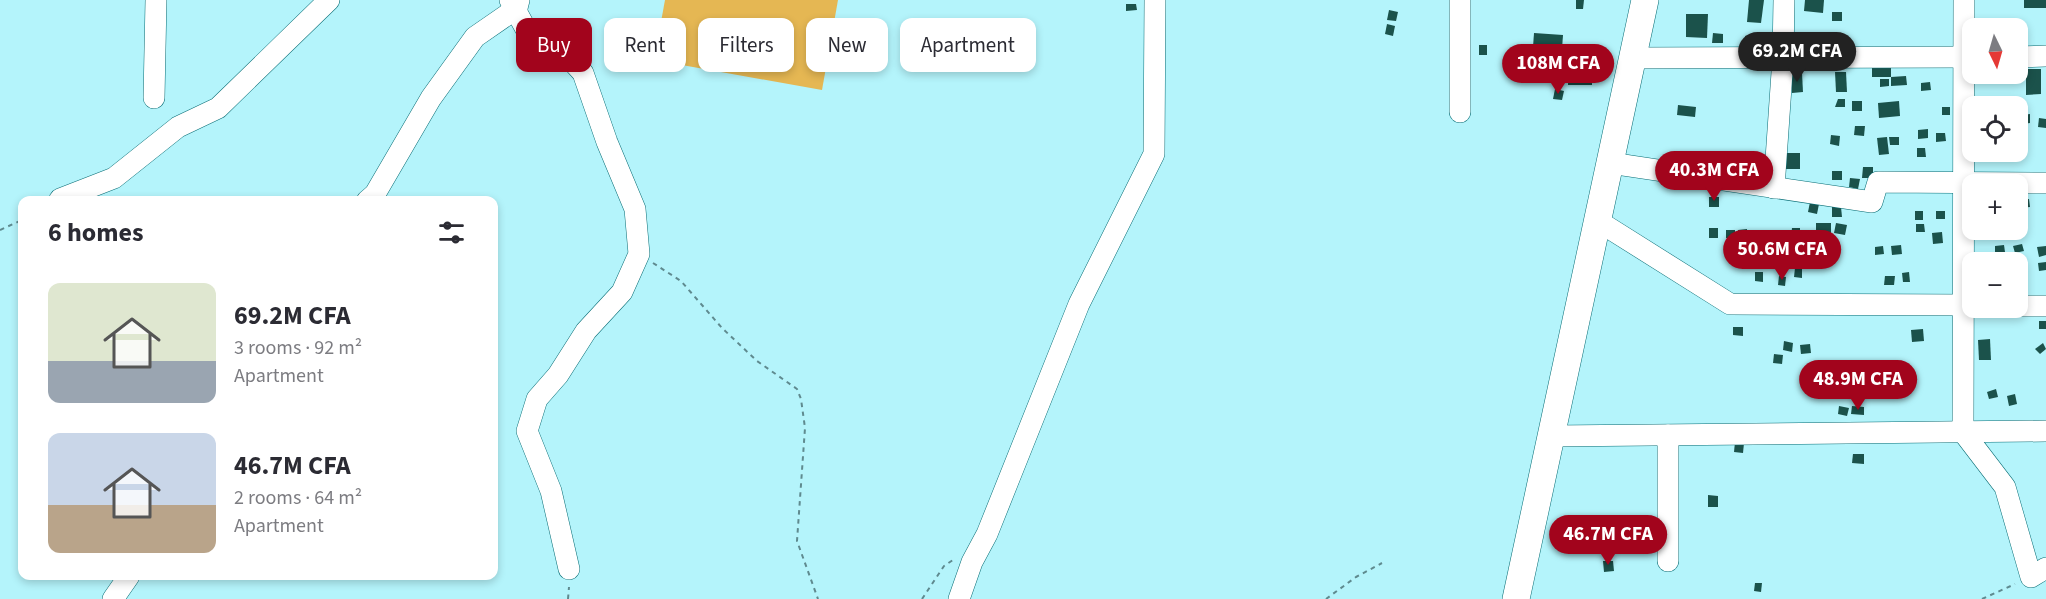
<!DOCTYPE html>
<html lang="en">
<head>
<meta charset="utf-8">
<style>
  :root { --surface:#fff; --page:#f7f7f7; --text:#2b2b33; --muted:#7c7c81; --accent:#a2041c }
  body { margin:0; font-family:"Source Sans 3",sans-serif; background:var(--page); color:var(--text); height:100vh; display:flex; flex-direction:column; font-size:22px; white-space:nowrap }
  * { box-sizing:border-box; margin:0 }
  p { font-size:20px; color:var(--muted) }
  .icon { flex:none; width:33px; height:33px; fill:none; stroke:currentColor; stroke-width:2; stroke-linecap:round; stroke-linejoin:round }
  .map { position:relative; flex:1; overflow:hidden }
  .drawer { position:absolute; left:18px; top:196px; width:480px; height:384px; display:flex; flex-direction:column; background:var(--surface); border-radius:12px; box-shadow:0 3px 9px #0003 }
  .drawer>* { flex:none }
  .guide { position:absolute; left:516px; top:18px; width:570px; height:54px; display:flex; gap:12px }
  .needle { width:39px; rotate:175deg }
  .fabs { position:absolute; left:1962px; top:18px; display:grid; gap:12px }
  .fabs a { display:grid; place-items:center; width:66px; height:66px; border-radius:12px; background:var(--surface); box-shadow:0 3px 9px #0003; font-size:30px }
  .price { position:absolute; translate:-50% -51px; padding:0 14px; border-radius:21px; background:var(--accent); color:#fff; font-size:20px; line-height:39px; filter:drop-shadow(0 2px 3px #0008) }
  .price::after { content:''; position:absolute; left:50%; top:36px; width:18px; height:14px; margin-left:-9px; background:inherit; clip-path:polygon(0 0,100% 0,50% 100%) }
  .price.current { background:#222; color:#fff }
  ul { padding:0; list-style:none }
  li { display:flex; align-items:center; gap:18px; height:150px; padding:0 30px }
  li span { display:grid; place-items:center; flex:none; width:168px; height:120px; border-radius:12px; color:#555 }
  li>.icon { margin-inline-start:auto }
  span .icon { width:72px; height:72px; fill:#fffc; stroke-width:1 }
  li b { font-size:26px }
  h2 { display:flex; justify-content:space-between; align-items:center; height:72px; padding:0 30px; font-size:26px }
  .tag { padding:0 21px; border-radius:12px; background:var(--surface); box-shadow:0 3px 9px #0003; font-size:21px; line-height:54px }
  .tag.current { background:var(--accent); color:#fff }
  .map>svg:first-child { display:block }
  .green { fill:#e5b753 }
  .building { fill:#1b524b }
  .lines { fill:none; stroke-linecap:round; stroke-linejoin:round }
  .minor-casing { stroke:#086d75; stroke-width:22 }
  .major-casing { stroke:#086d75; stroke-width:28 }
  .path { stroke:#5f8a8f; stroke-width:2; stroke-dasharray:4.5 4.5; stroke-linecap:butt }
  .minor { stroke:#fff; stroke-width:21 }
  .major { stroke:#fff; stroke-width:27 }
</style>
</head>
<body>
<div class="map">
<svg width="2046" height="599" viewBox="0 0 2046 599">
  <rect width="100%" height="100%" fill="#b4f4fb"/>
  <polygon class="green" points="665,0 838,0 822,90 654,60"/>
  <g class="building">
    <polygon points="1576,0 1584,0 1583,9 1576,9"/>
    <polygon points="1749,0 1764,0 1761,23 1747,22"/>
    <polygon points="1805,0 1824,0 1823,13 1804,11"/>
    <rect x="2024" y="0" width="22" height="8"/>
    <polygon points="1126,4 1136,4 1137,10 1126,11"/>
    <polygon points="1389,10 1398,12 1396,21 1387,20"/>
    <rect x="1832" y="12" width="10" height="9"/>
    <polygon points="1686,14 1708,14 1707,38 1686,37"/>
    <polygon points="1387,24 1395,26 1393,36 1385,34"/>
    <polygon points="1534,33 1563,35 1562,49 1533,47"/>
    <polygon points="1713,33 1723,34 1723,43 1712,43"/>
    <polygon points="1760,35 1761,44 1746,45 1745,36"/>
    <rect x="1479" y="45" width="8" height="10"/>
    <polygon points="1577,46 1586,48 1585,57 1575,55"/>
    <polygon points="1872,68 1891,68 1891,77 1906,76 1907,85 1891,86 1891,77 1872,77"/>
    <polygon points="2026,69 2041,69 2041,94 2026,95"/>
    <rect x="1568" y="72" width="24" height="13"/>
    <polygon points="1835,72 1846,72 1847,92 1836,92"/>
    <polygon points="1802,73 1803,92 1792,93 1791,74"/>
    <polygon points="1880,79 1889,79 1889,86 1880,87"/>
    <polygon points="1930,82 1931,90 1921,91 1921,83"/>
    <polygon points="1555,89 1564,91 1562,100 1553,99"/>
    <polygon points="1838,99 1845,99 1845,107 1835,107"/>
    <rect x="1852" y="101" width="10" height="10"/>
    <polygon points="1899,101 1900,116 1879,118 1878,103"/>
    <polygon points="1678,105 1696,107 1695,117 1677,115"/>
    <rect x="1942" y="107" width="8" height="8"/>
    <polygon points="2030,114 2030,123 2023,124 2022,115"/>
    <polygon points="2039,118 2046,119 2046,128 2038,127"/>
    <polygon points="1855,126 1865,126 1864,136 1854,135"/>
    <polygon points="1928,129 1928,138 1918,139 1918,130"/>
    <polygon points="1936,133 1945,133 1946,141 1936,142"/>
    <polygon points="1831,135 1840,136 1839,146 1830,144"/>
    <polygon points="1887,137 1889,154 1879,155 1877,138"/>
    <polygon points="1889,137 1899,137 1899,145 1890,145"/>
    <polygon points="1917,148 1925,148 1926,157 1917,157"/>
    <rect x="1783" y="153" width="17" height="16"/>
    <polygon points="1863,167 1873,167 1873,178 1862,178"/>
    <rect x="1832" y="171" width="10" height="9"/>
    <polygon points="1850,178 1860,179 1858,189 1849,187"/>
    <rect x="1709" y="197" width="10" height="10"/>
    <polygon points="2029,199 2030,207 2020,208 2019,200"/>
    <polygon points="1810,202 1819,204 1817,214 1808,212"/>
    <polygon points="1832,207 1841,207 1842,217 1832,217"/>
    <rect x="1915" y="211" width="8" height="9"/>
    <rect x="1936" y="211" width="9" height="8"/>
    <rect x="1816" y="223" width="15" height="20"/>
    <polygon points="1836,223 1847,225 1845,235 1834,233"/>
    <polygon points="1916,224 1924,224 1925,232 1916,232"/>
    <rect x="1709" y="228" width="9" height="10"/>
    <polygon points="1792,228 1800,228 1800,238 1791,238"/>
    <polygon points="1747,229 1747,238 1738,238 1738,230"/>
    <polygon points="1726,230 1735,230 1735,239 1726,238"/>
    <polygon points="1942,232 1943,243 1933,244 1932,233"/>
    <polygon points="2022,244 2024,251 2015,253 2013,246"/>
    <polygon points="1901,245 1902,254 1892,255 1891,246"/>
    <polygon points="2004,245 2005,252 1995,253 1995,246"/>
    <polygon points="1883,246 1884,254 1875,255 1875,247"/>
    <polygon points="2046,246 2046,255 2039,257 2037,247"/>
    <rect x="1728" y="248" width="17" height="12"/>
    <polygon points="2046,262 2046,270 2039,271 2038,263"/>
    <polygon points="1795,268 1802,268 1802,278 1794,277"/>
    <polygon points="1755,272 1763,272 1763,282 1755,281"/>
    <polygon points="1909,272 1910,282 1903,282 1902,273"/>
    <polygon points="1779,276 1786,277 1785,286 1778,285"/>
    <polygon points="1885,276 1895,276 1894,285 1884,285"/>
    <rect x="2039" y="321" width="7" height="8"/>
    <polygon points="1733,327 1743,327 1743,336 1733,335"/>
    <polygon points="1923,329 1924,341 1912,342 1911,330"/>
    <polygon points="1990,339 1991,360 1979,360 1978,340"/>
    <polygon points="1784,341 1793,343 1792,352 1783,350"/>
    <polygon points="2043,343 2046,349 2040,354 2035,349"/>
    <polygon points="1810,344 1811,353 1801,354 1800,345"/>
    <polygon points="1774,354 1783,355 1782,364 1773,363"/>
    <polygon points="1881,371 1882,381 1873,382 1872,372"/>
    <polygon points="1996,389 1998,397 1989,399 1987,392"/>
    <polygon points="2015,394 2017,404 2009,406 2007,396"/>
    <polygon points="1839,406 1849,408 1847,416 1838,414"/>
    <polygon points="1852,406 1864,407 1864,415 1851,414"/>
    <polygon points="1735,442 1744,443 1743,453 1734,452"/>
    <polygon points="1853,454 1864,454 1864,464 1852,463"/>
    <polygon points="1708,495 1718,496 1718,507 1708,507"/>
    <polygon points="1603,561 1613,561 1614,571 1604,572"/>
    <polygon points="1755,583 1762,583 1761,592 1754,591"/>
  </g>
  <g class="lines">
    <defs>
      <g id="minor">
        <polyline points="510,0 527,31 561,49 583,73 607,142 635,209 639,254 622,292 586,331 558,375 537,399 527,431 551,491 569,569"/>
        <polyline points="1964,0 1963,432 2005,487 2031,577 2046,568"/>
        <polyline points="2018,57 2046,56"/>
        <polyline points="1633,58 1972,57"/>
        <polyline points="154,98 156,0"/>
        <polyline points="1460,112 1460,0"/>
        <polyline points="1610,163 1872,202 1878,182 2046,183"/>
        <polyline points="1774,188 1783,58 1784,0"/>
        <polyline points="60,199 114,178 178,127 218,108 329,0"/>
        <polyline points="367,201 375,194 431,98 475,37 517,8 519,0"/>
        <polyline points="1598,221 1730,304 1972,305"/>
        <polyline points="2018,306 2046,306"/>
        <polyline points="1552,436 2046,431"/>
        <polyline points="1668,561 1668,435"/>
        <polyline points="113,599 129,576"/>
        <polyline points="959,599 972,562 987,534 1079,304 1154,154 1155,0"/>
      </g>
      <polyline id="major" points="1516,599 1645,0"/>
    </defs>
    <use href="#minor" class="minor-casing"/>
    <use href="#major" class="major-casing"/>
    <g class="path">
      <polyline points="0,230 22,220"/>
      <polyline points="653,263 681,281 722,328 757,361 797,389 801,399 805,428 797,541 818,599"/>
      <polyline points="568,599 569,587"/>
      <polyline points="922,599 944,566 953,560"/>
      <polyline points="1326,599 1356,577 1382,563"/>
      <polyline points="1982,599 2015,584"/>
    </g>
    <use href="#minor" class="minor"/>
    <use href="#major" class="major"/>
  </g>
</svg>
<div class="fabs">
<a><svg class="needle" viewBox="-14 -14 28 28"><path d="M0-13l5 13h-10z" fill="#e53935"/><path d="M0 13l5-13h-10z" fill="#7c7c81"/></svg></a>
<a><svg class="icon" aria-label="locate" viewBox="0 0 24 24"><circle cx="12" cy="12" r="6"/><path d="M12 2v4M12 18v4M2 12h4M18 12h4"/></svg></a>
<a>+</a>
<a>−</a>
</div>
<b class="price current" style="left:1797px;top:83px">69.2M CFA</b>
<b class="price" style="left:1558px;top:95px">108M CFA</b>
<b class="price" style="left:1714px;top:202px">40.3M CFA</b>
<b class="price" style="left:1782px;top:281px">50.6M CFA</b>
<b class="price" style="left:1858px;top:411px">48.9M CFA</b>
<b class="price" style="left:1608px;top:566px">46.7M CFA</b>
<div class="guide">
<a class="tag current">Buy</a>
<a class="tag">Rent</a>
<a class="tag">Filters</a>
<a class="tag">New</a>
<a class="tag">Apartment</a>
</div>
<section class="drawer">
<h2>6 homes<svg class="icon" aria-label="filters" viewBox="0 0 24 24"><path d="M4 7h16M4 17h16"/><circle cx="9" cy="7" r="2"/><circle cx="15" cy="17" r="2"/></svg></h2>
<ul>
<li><span style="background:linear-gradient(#dfe7d0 65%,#9aa5b1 0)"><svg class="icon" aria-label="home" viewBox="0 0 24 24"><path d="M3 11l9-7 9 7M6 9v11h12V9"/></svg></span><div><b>69.2M CFA</b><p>3 rooms · 92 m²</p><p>Apartment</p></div></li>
<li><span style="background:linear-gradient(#c9d6e8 60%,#b9a48a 0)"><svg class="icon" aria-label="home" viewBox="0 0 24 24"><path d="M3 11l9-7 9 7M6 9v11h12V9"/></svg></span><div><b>46.7M CFA</b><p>2 rooms · 64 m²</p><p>Apartment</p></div></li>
</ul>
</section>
</div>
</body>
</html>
